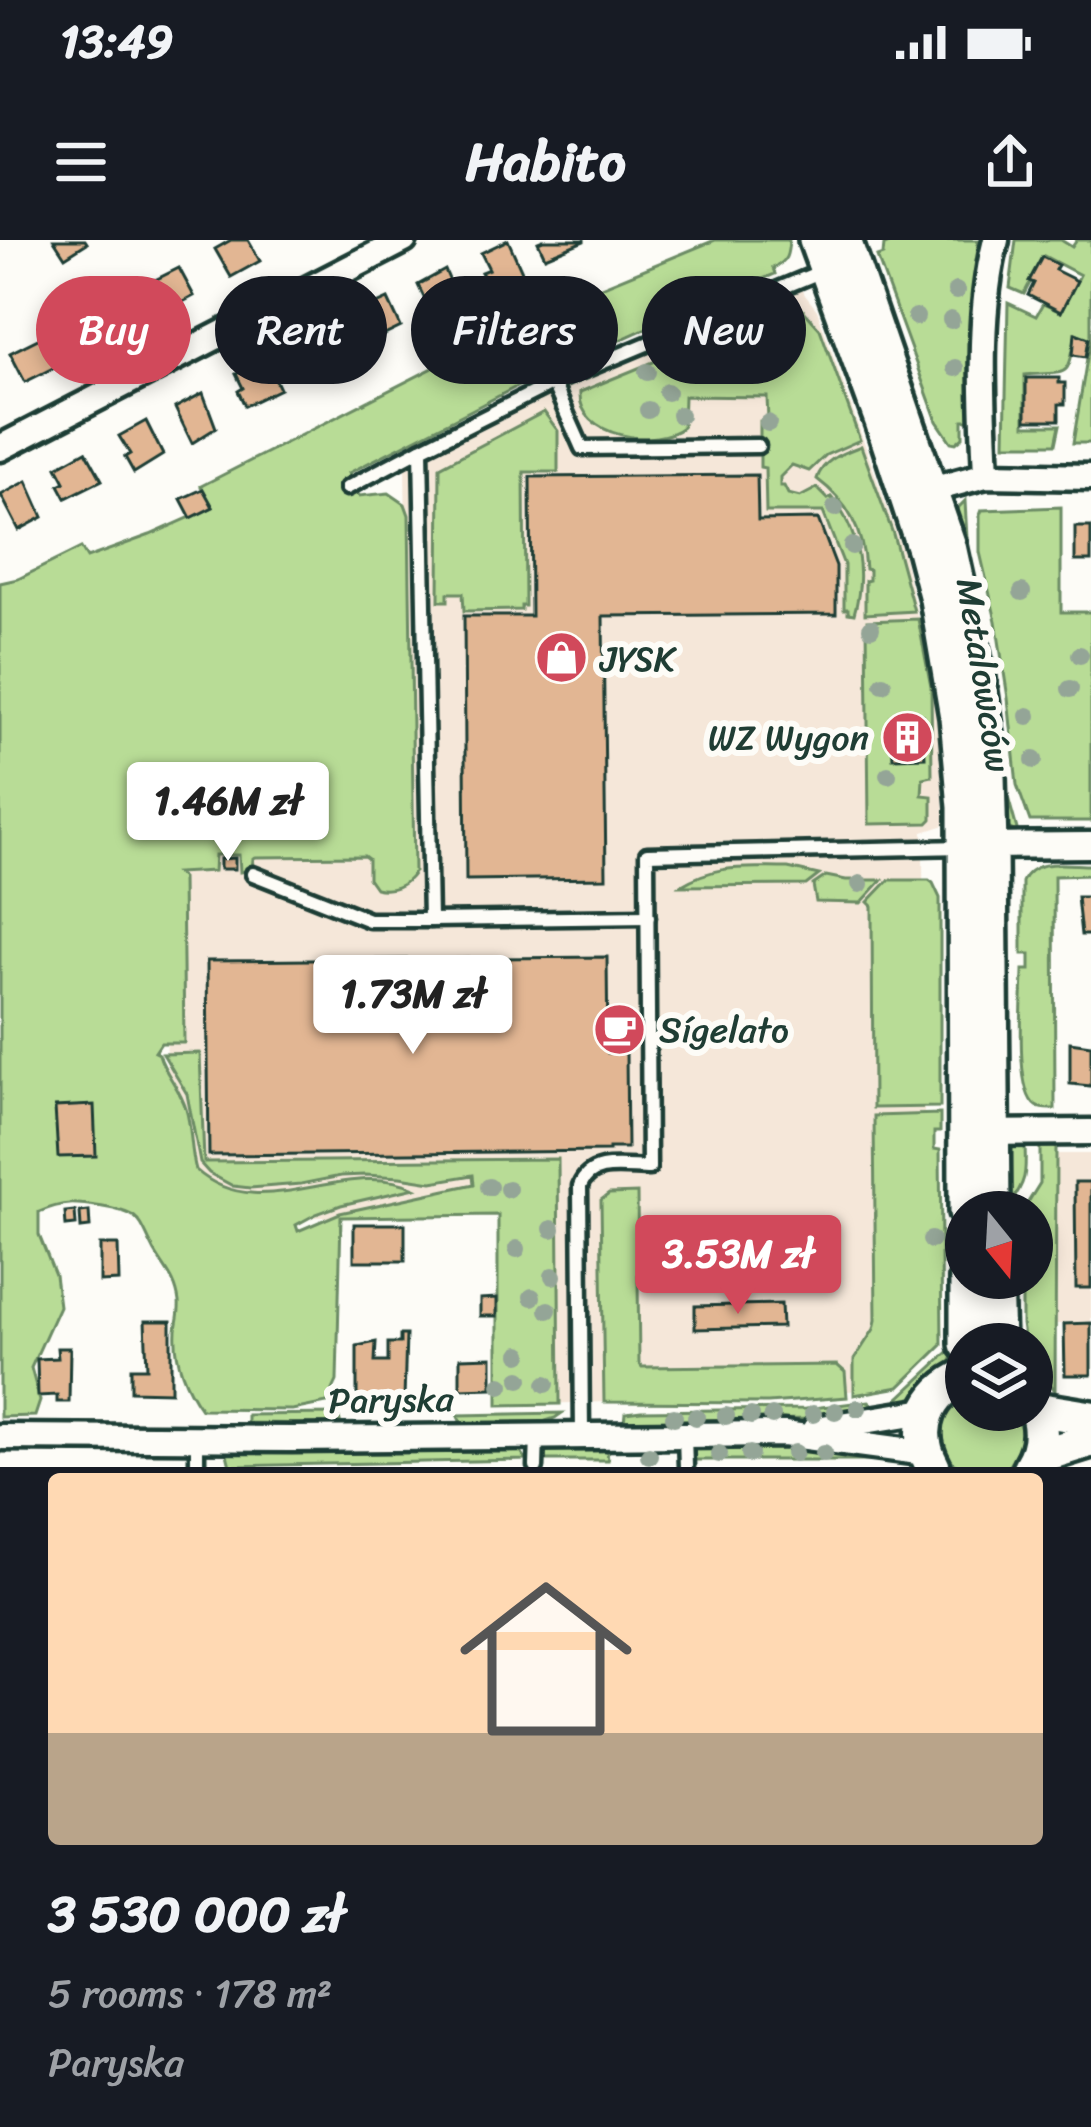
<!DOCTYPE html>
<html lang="en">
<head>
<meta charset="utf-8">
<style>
  :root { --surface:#171b24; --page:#242831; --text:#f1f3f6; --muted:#9ea1a6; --line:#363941; --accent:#d1495b }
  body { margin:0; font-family:Sriracha,sans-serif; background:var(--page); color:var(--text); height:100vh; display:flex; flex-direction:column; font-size:45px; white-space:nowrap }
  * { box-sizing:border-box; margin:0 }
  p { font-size:39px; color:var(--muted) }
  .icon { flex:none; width:66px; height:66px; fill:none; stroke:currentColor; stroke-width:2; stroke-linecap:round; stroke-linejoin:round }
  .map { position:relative; height:1227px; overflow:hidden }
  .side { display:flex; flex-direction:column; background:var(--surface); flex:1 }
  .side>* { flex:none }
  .guide { position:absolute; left:36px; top:36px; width:1020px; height:108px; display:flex; gap:24px }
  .needle { width:78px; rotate:162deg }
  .buttons { position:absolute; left:945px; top:951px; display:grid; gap:24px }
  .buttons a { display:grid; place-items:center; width:108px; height:108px; border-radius:50%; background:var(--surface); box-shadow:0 6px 18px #0003; font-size:60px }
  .price { position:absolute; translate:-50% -102px; padding:0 27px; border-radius:12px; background:#fff; color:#222; font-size:39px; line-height:78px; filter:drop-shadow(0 3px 6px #0008) }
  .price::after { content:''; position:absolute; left:50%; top:72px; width:36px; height:27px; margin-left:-18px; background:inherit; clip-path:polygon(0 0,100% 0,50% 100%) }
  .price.active { background:var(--accent); color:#fff }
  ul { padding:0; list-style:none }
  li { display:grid; align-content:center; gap:24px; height:636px; padding:0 48px }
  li+li { border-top:3px solid var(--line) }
  li span { display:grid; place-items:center; height:372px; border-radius:12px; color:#555 }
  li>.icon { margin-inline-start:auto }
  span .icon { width:216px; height:216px; fill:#fffc; stroke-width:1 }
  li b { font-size:51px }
  .tag { padding:0 42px; border-radius:54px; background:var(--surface); box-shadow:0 6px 18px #0003; font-size:42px; line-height:108px }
  .tag.active { background:var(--accent); color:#fff }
  .status { display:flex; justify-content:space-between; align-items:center; height:84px; padding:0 60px; background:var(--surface); direction:ltr }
  .status svg { height:33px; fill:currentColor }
  header { display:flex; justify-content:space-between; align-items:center; height:156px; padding:0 48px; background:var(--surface); font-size:54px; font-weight:700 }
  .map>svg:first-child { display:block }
  .built { fill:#f5e7d9 }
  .green { fill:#b8dc96; stroke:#6c8c65; stroke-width:3 }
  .building { fill:#e2b693; stroke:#1f3d34; stroke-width:3 }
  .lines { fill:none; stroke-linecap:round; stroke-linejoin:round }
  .lane-casing { stroke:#1f3d34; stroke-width:21 }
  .street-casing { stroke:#1f3d34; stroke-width:33 }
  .secondary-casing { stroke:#1f3d34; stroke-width:42 }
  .lane { stroke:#fdfcf7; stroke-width:12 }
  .street { stroke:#fdfcf7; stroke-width:24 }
  .secondary { stroke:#fdfcf7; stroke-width:33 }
  .tree { fill:#94a597 }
  .labels { text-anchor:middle; stroke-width:12; stroke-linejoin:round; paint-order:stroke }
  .poi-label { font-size:36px; fill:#1f3d34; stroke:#fdfcf7; text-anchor:start }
  .street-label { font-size:36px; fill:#1f3d34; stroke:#fdfcf7 }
</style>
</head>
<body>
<div class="status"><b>13:49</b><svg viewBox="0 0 49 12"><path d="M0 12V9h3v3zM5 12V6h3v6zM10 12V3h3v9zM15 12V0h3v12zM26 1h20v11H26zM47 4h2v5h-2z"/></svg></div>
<header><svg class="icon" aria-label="menu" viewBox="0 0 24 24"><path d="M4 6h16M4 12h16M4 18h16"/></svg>Habito<svg class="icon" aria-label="share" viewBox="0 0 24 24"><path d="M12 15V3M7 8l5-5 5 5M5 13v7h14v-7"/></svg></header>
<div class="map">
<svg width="1091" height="1227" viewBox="0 0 1091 1227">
  <rect width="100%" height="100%" fill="#fdfcf7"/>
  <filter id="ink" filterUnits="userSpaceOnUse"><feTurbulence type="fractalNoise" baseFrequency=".00833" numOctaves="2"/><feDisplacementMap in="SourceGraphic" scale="24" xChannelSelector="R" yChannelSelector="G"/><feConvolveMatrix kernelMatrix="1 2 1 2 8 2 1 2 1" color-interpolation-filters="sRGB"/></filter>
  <g filter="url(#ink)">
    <g class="built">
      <polygon points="799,41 805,55 817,70 903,312 936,460 945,585 923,592 925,1117 896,1146 793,1157 498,1165 498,975 168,979 165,614 409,610 405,220 554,144"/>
      <polygon points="1054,914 1091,914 1091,1083 1056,1084"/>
    </g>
    <g class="green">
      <path d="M715 0H789C788 15 787 22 773 28L775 34 649 87 514 148 349 233 359 256 389 253 405 264 409 275 414 633C404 647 392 652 375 648L368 638V619L364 616 256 617 253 618 252 630 240 632 239 615H215L214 631 176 633 182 638 184 803H161L155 812 159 814C164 833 180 848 186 869 192 889 190 909 196 930 261 988 343 916 415 948L341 965 316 974 296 985 298 991 340 973 474 944 473 935 432 942 400 937 365 935 341 936 301 944 250 948 233 946 209 933 200 923 187 854 163 814 200 813 204 922 558 919 560 1164 498 1165V975L341 977 337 1141 327 1163 292 1170 201 1169C184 1145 174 1120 176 1090 177 1081 180 1072 179 1062 176 1039 166 1031 155 1012 138 980 144 974 103 967 76 963 64 961 39 972V995L55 1035 59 1066 31 1128 40 1161 35 1176 0 1177V343L18 339 81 308 87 318 150 295 213 267 201 246 557 65Z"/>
      <polygon points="897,0 978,0 974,76 974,180 963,180 963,197 956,203 951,202 937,181 877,17 883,15 884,5"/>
      <path d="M1016 0H1061L1072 7 1077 0H1091V203H1073L1090 100 1076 93C1067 141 1071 131 1025 135V185H1060L1056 204H1005L1008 63 1036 76 1043 64 1061 72 1080 35 1044 16 1024 54 1010 48Z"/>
      <path d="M797 63 820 89 860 200 826 215 809 231 792 225 780 237V246H784L788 254 800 257 817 248 828 259 831 257C859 290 866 333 854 374L848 373V369H844V325L823 272H766L765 228 760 227V181L768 180 767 157 684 156 683 187C656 209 577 197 580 152L585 150Z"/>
      <polygon points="544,172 558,191 558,232 524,232 525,366 521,366 521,370 464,371 463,353 448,353 448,361 439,361 440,227"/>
      <path d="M861 206 893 294 914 371 865 374V341L869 340V330L865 329C863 290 848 262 817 239 823 219 843 213 861 206Z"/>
      <polygon points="965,261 968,317 990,419 1004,543 1018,593 1006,587 1000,578 952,274"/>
      <polygon points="1061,267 1061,372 1091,372 1091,581 1030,581 1017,545 1008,458 996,381 980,312 980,275 982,270"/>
      <polygon points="918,379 931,447 932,536 923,538 922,555 932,556 932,579 928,583 869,584 867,381"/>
      <path d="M1091 625V635L1054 636 1055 869C1048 869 1042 870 1036 866 1014 851 1023 757 1023 730H1030V714H1022V642C1033 617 1067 625 1091 625Z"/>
      <path d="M788 628 819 635 806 645 680 646C718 623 745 628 788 628Z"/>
      <polygon points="826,636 846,640 882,640 861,663 816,662 813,645"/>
      <polygon points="889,640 929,640 933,643 940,658 940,867 873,868 872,666 868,662"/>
      <polygon points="940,874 940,892 934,892 934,909 940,910 942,1105 899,1147 854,1155 854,1120 874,1089 876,1080 874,876"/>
      <path d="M1019 904H1025C1026 933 1027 941 1009 965L1008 910Z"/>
      <polygon points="1040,905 1056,905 1055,1150 1032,1122 1032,1104 1025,1104 1022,1084 1022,1038 1032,1038 1032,972 1022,972 1040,943"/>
      <polygon points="637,953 639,1123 642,1127 837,1125 845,1132 847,1157 768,1163 604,1162 601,960 609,954"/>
      <polygon points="960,1101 950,1123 914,1160 893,1167 898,1159"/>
      <path d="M966 1151V1170H1020C1026 1192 1026 1211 1007 1227H958C928 1200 937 1174 966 1151Z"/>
      <polygon points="869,1161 876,1170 806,1179 624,1182 625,1173 641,1171 805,1169"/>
      <polygon points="562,1173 555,1178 543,1182 465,1183 460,1181 458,1175"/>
      <polygon points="338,1174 340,1181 335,1184 247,1183 247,1175"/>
      <polygon points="791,1207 877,1211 873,1220 692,1220 695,1209"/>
      <polygon points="551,1210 607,1210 608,1220 543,1220 544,1213"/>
      <polygon points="520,1211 526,1220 230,1226 227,1214"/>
    </g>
    <g class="building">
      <polygon points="54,0 85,0 87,3 65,17"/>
      <polygon points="231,0 248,0 260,21 231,37 215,9"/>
      <polygon points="508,0 523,34 492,52 481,32 489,29 481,13"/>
      <polygon points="543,0 584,0 584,1 545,17 538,2"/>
      <polygon points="1042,17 1058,25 1055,30 1077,41 1061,72 1028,55 1034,43 1029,41"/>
      <polygon points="179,28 194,56 164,72 160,64 154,67 145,49 150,46 149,43"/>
      <polygon points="445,30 460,65 434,79 418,45"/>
      <polygon points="388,59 401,87 364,105 358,91 364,88 357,73"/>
      <polygon points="113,65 127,93 97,108 94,101 88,104 78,83"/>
      <polygon points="327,88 342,118 307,134 300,119 304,117 297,103"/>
      <polygon points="1075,93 1089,98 1086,117 1073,115"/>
      <polygon points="42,97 57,126 25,142 10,113"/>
      <polygon points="266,119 280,149 245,166 238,151 243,148 236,134"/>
      <polygon points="1026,138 1059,138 1059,143 1065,143 1065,164 1059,164 1059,180 1026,180"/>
      <polygon points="203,153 216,188 192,203 175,168"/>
      <polygon points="146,181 163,215 134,233 125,217 130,214 119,196"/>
      <polygon points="86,211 102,240 66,258 59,245 65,242 57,227"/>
      <polygon points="757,235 758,280 818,279 836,326 836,374 603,376 606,638 466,640 464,376 531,376 530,237"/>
      <polygon points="27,241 43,277 19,290 1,255"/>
      <polygon points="203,249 213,267 191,278 181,259"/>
      <rect x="1075" y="287" width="16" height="34"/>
      <polygon points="923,475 925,517 893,518 891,477"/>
      <polygon points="235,618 235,629 220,629 220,619"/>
      <polygon points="1077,657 1091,657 1091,695 1081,695"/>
      <polygon points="607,717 608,813 626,813 627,908 609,908 609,911 209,915 207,721"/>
      <polygon points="1070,802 1091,805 1091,846 1070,844"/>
      <polygon points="94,865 96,916 58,917 55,867"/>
      <polygon points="1075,942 1091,942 1091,1048 1076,1048"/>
      <polygon points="75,971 76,985 66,986 65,972"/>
      <polygon points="89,971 90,987 81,988 80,972"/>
      <rect x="354" y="984" width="51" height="37"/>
      <polygon points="100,1005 118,1005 119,1041 100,1042"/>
      <polygon points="497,1058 497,1076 480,1076 480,1059"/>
      <polygon points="781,1064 782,1087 695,1089 695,1066"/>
      <polygon points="145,1081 171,1081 171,1152 131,1151 131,1128 147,1128"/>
      <polygon points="1091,1083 1091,1135 1065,1135 1064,1084"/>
      <polygon points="400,1095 406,1095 404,1159 357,1159 357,1106 376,1102 375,1122 388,1122 388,1103 400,1103"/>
      <polygon points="57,1108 70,1108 69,1162 57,1162 57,1155 38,1156 37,1119 58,1118"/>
      <polygon points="492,1117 492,1148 460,1149 460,1118"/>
    </g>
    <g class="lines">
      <defs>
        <g id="lane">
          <polyline points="553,143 582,208 758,206"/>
          <polyline points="347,248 421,209"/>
          <polyline points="253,634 369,680 430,680"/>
          <polyline points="648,677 430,680 421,209 553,143 827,29"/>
          <path d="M582 1195 580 946C591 919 625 928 649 928L647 614 963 607"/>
          <polyline points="685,1196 686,1227"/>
          <polyline points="197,1227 197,1199"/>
          <polyline points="536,1227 537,1197"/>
        </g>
        <g id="street">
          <polyline points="0,208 404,0"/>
          <path d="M986 235C983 160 977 73 996 0"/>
          <polyline points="916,254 986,235 1091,237"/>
          <polyline points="990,606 1091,605"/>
          <polyline points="980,893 1091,892"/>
          <polyline points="816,1189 926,1171"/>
          <polyline points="0,1197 292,1199 784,1194 926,1213"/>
        </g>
        <g id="secondary">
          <polyline points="816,0 882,181 924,309 937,359 957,477 965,567 966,972"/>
          <polyline points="844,0 949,306 978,439 987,501 990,606 993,972"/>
          <polyline points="967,1038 967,1104"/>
          <polyline points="995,1038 997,1104"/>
          <polyline points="1036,1169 1091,1178"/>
          <polyline points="1036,1217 1091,1200"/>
          <path d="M933 1227C912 1189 928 1152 966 1136"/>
          <path d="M1030 1227C1043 1206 1044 1184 1032 1162"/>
        </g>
      </defs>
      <use href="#lane" class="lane-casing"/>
      <use href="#street" class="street-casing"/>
      <use href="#secondary" class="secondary-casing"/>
      <use href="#lane" class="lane"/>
      <use href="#street" class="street"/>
      <use href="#secondary" class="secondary"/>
    </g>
    <g class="tree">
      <circle cx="956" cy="51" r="9"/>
      <circle cx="916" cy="77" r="9"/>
      <circle cx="951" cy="80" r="9"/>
      <circle cx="736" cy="107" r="9"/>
      <circle cx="760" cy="111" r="9"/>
      <circle cx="955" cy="128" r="9"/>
      <circle cx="647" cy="132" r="9"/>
      <circle cx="667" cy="152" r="9"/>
      <circle cx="648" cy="170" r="9"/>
      <circle cx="680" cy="175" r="9"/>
      <circle cx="768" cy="183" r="9"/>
      <circle cx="835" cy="268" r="9"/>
      <circle cx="852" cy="306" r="9"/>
      <circle cx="1022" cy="352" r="9"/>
      <circle cx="871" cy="388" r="9"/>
      <circle cx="1080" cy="415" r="9"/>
      <circle cx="883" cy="444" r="9"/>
      <circle cx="1070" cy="449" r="9"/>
      <circle cx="1028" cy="476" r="9"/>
      <circle cx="1034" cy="520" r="9"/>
      <circle cx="888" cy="535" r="9"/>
      <circle cx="860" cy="644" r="9"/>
      <circle cx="489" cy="947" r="9"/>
      <circle cx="508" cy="949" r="9"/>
      <circle cx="552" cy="989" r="9"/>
      <circle cx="931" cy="1000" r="9"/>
      <circle cx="517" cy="1009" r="9"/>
      <circle cx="553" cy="1036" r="9"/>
      <circle cx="532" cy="1057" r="9"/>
      <circle cx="548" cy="1070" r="9"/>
      <circle cx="520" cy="1114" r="9"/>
      <circle cx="520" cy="1139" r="9"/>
      <circle cx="546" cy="1144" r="9"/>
      <circle cx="501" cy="1145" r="9"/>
      <circle cx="858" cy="1168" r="9"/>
      <circle cx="835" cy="1171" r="9"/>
      <circle cx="813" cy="1174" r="9"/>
      <circle cx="726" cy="1176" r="9"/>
      <circle cx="751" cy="1176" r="9"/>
      <circle cx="772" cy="1176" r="9"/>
      <circle cx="674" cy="1177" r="9"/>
      <circle cx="696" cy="1177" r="9"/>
      <circle cx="795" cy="1213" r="9"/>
      <circle cx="824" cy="1213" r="9"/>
      <circle cx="719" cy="1214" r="9"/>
      <circle cx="750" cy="1214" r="9"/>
      <circle cx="649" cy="1215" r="9"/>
    </g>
  </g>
  <defs>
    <symbol id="shop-disc" viewBox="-11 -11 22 22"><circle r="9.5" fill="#d1495b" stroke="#fdfcf7"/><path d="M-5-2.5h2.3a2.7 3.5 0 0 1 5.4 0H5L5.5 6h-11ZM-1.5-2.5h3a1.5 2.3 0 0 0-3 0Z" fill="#fff"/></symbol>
    <symbol id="building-disc" viewBox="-11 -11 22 22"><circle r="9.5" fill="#d1495b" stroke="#fdfcf7"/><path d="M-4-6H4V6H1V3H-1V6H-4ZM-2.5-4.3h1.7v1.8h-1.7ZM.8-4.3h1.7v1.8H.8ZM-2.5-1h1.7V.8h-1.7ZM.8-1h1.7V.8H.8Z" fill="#fff"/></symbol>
    <symbol id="cafe-disc" viewBox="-11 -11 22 22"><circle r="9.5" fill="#d1495b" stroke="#fdfcf7"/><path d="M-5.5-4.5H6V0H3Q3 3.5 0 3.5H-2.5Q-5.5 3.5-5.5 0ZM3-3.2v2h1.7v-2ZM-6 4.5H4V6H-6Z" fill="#fff"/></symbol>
  </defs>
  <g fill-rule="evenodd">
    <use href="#shop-disc" x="532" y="388" width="59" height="59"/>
    <use href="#building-disc" x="878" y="468" width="59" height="59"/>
    <use href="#cafe-disc" x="590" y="760" width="59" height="59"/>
  </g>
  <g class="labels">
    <g class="poi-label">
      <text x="600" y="431">JYSK</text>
      <text x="869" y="510" text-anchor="end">WZ Wygon</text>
      <text x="659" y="802">Sígelato</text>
    </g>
    <g class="street-label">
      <text transform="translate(985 435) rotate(81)" y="13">Metalowców</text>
      <text transform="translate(391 1159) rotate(-1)" y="13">Paryska</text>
    </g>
  </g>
</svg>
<div class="buttons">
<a><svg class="needle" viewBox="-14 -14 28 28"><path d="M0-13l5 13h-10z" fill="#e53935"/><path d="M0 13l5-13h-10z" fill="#9ea1a6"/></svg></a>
<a><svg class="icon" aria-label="layers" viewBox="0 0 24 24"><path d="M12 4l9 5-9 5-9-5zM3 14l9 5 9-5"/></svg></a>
</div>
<b class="price" style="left:228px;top:624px">1.46M zł</b>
<b class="price" style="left:413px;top:817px">1.73M zł</b>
<b class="price active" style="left:738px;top:1077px">3.53M zł</b>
<div class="guide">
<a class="tag active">Buy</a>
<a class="tag">Rent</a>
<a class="tag">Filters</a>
<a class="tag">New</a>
</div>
</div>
<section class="side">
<ul>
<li><span style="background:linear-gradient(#ffd9b3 70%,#b9a48a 0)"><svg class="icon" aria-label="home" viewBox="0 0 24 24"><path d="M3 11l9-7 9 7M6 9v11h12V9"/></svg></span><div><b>3 530 000 zł</b><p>5 rooms · 178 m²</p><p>Paryska</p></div></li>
</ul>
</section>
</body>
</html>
